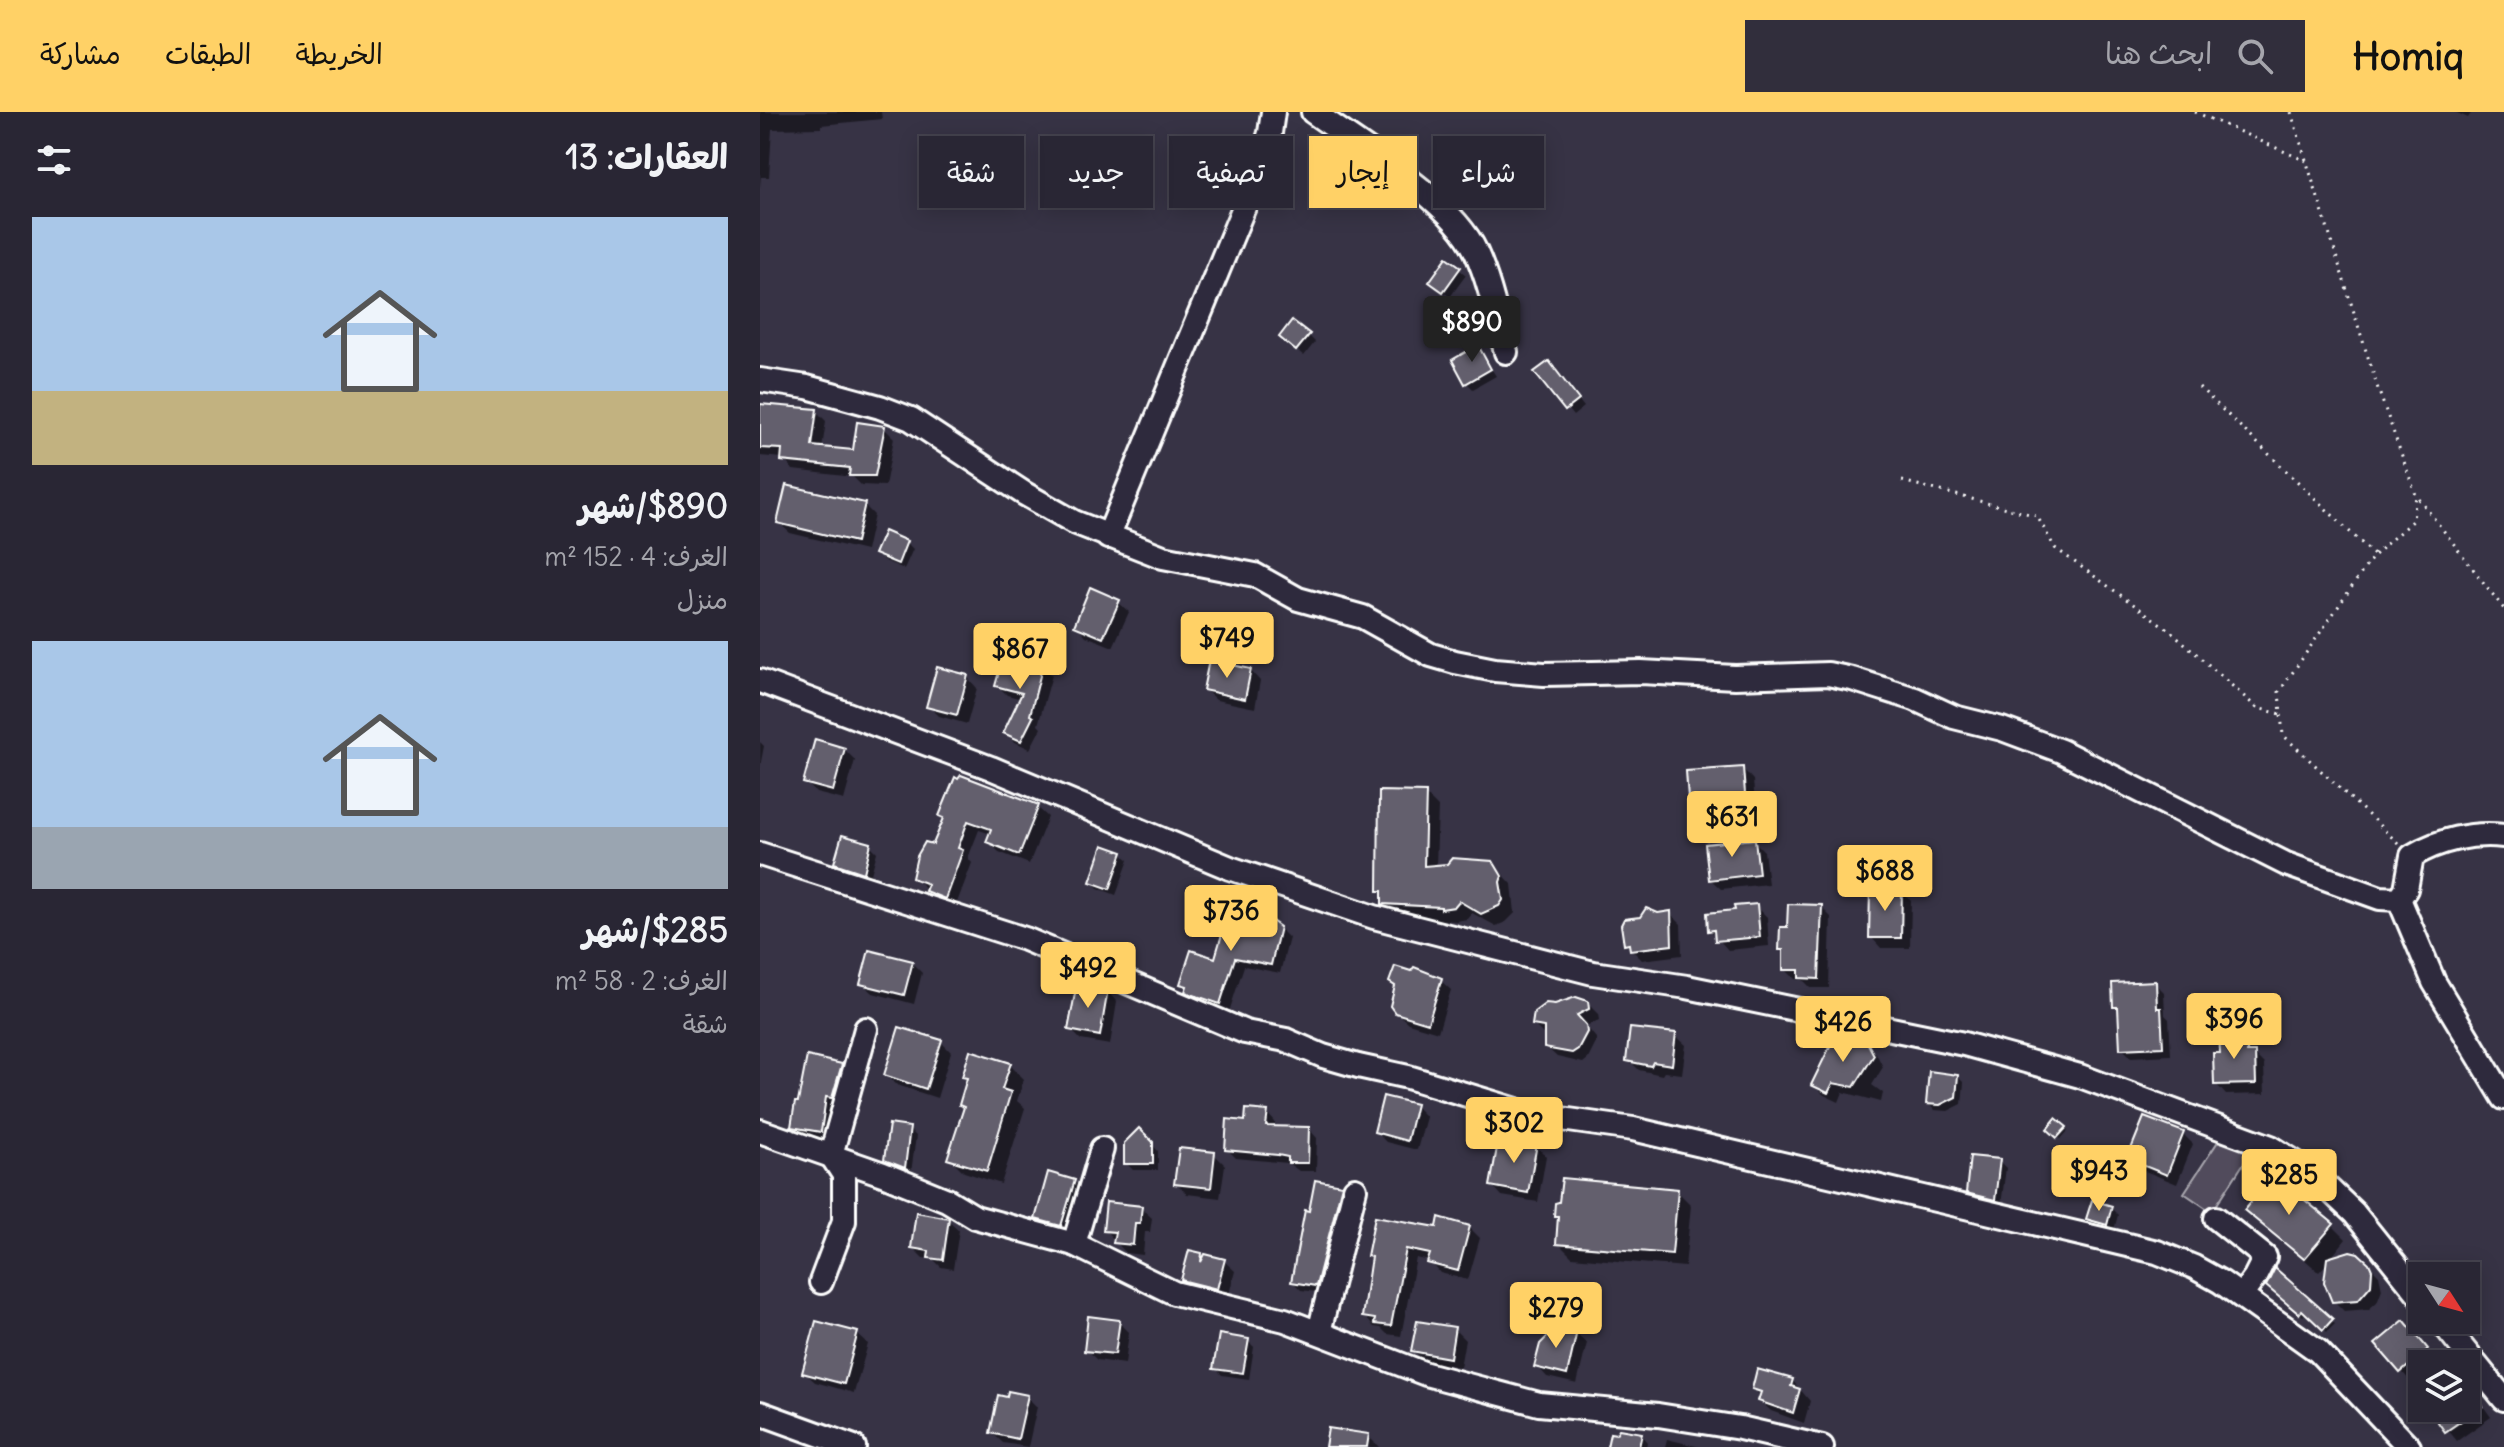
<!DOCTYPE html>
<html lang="ar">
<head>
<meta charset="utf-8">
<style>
  :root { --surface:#292634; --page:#312e3c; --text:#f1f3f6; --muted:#a5a5ac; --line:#45434f; --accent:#ffd166 }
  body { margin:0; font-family:Delius,"Playpen Sans Arabic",sans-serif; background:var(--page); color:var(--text); direction:rtl; height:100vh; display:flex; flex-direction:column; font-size:30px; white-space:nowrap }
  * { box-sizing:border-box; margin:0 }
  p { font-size:26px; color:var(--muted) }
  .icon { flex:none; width:44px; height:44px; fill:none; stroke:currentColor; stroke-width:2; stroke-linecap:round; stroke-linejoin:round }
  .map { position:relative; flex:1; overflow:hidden; direction:ltr }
  .side { display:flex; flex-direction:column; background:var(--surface); width:760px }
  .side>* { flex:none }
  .guide { position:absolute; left:24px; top:24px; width:760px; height:72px; direction:rtl; display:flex; gap:16px }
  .needle { width:52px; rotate:126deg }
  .controls { position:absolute; left:1648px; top:1150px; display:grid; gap:16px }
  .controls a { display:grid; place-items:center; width:72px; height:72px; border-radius:0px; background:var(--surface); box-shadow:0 4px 20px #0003,0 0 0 2px var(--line); font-size:40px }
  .price { position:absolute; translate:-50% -68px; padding:0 18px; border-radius:8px; background:var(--accent); color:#111; font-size:26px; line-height:52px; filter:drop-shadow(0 2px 4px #0008) }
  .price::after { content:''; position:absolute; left:50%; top:48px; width:24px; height:18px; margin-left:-12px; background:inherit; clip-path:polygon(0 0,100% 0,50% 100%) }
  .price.selected { background:#222; color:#fff }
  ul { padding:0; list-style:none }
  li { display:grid; align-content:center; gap:16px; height:424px; padding:0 32px }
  li span { display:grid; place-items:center; height:248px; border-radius:0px; color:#555 }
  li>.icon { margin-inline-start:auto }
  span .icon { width:144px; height:144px; fill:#fffc; stroke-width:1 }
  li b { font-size:34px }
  h2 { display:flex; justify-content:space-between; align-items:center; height:96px; padding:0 32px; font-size:34px }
  .chip { padding:0 28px; border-radius:0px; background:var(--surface); box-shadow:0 4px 20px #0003,0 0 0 2px var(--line); font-size:28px; line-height:72px }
  .chip.selected { background:var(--accent); color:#111 }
  header { display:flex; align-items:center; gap:48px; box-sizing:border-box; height:112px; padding:0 40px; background:var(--accent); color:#111 }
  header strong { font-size:38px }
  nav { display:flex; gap:44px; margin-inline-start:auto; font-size:28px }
  .search { width:560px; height:72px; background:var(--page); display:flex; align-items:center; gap:20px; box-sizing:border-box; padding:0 28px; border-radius:0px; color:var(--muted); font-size:30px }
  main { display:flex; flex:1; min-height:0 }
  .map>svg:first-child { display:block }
  .green { fill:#514c5c; stroke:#a8a6ae; stroke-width:2 }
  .shadow { fill:#0007 }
  .building { fill:#635f6d; stroke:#fff; stroke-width:2 }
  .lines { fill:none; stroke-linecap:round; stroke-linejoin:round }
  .minor-casing { stroke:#fff; stroke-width:28 }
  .path { stroke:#fff; stroke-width:3; stroke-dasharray:2 6; stroke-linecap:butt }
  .minor { stroke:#2f2a3d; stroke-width:22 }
</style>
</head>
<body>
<header>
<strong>Homiq</strong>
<div class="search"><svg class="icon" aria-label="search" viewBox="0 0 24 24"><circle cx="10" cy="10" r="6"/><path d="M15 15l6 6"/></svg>ابحث هنا</div>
<nav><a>الخريطة</a><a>الطبقات</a><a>مشاركة</a></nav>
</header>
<main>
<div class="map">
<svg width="1744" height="1335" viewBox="0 0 1744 1335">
  <rect width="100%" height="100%" fill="#373345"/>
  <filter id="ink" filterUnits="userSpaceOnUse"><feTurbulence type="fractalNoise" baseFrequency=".0125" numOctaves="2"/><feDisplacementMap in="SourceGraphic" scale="16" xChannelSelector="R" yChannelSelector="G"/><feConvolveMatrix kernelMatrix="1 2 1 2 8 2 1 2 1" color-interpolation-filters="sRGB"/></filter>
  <g filter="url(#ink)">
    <polygon class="green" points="1463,1022 1491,1040 1452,1100 1424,1081"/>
    <g class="shadow">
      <polygon points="0,0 121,0 122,7 61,13 61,16 12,17 9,65 1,65 0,76"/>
      <polygon points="1695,0 1712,0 1708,6"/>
      <polygon points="688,148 706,163 690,185 671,170"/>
      <polygon points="709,203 718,215 703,226 688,208"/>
      <polygon points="548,223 555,230 544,244 528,231"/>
      <polygon points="717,235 736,264 713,277 707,271"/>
      <polygon points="795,258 824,295 813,304 777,260"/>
      <polygon points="0,295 56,299 66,309 62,337 94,340 124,316 134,326 125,374 101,373 93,365 33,358 23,346 0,344"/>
      <polygon points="104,393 114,403 106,439 30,421 19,411"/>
      <polygon points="146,430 153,437 144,457 123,448 116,442"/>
      <polygon points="358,490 369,500 353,535 326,524 316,513"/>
      <polygon points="282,554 292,563 278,613 281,616 270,637 255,630 246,620 262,587 247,583 238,574"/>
      <polygon points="490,558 500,569 495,596 456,588 445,578"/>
      <polygon points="207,565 217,576 207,612 179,604 169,594"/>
      <polygon points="0,630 4,634 0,655"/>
      <polygon points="84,637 95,648 84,688 56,681 46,670"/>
      <polygon points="983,657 993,668 996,705 941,709 931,699"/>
      <polygon points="207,666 277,695 288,705 269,752 239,740 228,729 231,722 219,718 208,746 212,751 195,796 178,789 154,765 174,735"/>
      <polygon points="665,682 678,695 676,755 732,751 752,772 755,801 746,810 736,814 712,801 707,807 696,809 636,805 624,792 624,782 620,778"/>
      <polygon points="994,729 1004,739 1008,772 961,777 950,767"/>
      <polygon points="110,733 117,740 110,766 83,757 77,751"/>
      <polygon points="362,742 369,748 356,783 338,776 332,770"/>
      <polygon points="1141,779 1151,789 1150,836 1121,836 1111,825"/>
      <polygon points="996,794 1007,805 1009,834 968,838 950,818 977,800"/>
      <polygon points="1061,795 1071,805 1069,876 1051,876 1043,868 1035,867 1025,857 1025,841 1021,837 1029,817"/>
      <polygon points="887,798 910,801 921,812 922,843 882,848 866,832"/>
      <polygon points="501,810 519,816 529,826 520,861 484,854 469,900 437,889 422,871 456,849"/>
      <polygon points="152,851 162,861 154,892 113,881 102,871"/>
      <polygon points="655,857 680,868 691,878 678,920 648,911 636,900"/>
      <polygon points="1395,871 1404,880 1405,903 1409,907 1411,943 1371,945 1362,936 1360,900 1355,894"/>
      <polygon points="347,879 357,890 350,933 321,928 310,917"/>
      <polygon points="827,891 838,902 839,908 826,914 836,926 836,931 828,947 823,951 797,945 786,935 784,923 774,913"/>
      <polygon points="1486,921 1496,932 1497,945 1504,952 1505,982 1466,983 1456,972 1462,942"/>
      <polygon points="915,923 926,933 922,962 904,960 902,963 879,958 869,948"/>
      <polygon points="181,930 191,940 177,986 137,973 126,963"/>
      <polygon points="1106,932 1117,943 1123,955 1112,973 1123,981 1121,990 1083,980 1079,990 1064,983 1053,972"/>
      <polygon points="250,953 264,967 257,989 265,996 241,1072 204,1060 190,1046 206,997 201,992 209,968 204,964"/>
      <polygon points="81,954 90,963 69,1028 42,1023 33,1014"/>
      <polygon points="1198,965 1204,971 1202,992 1188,999 1174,998 1168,991"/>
      <polygon points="655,994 666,1005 657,1038 626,1030 616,1020"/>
      <polygon points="507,1001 515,1010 515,1016 549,1017 557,1026 556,1059 539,1059 528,1051 476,1046 467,1037 486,1011"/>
      <polygon points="1296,1008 1308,1019 1301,1027 1289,1017"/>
      <polygon points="149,1017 156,1024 151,1061 133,1054 127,1047"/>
      <polygon points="379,1019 398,1039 398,1058 373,1058 366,1051"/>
      <polygon points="1423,1022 1433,1032 1417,1072 1380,1057 1369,1047"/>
      <polygon points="776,1034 786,1044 778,1090 742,1084 732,1073"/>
      <polygon points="454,1042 465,1053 460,1086 427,1082 416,1071"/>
      <polygon points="1239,1049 1246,1056 1241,1093 1215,1087 1208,1080"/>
      <polygon points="314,1069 324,1080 312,1123 288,1117 277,1106"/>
      <polygon points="581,1075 589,1083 564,1181 541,1178 533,1170 550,1102"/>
      <polygon points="917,1079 931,1093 925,1155 812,1145 798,1131 800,1107 796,1103"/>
      <polygon points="381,1096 392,1106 390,1120 385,1120 383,1143 366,1141 345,1118"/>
      <polygon points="1351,1096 1358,1103 1354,1118 1335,1113 1328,1106"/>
      <polygon points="1486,1097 1572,1113 1586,1127 1570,1147 1608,1152 1619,1163 1622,1177 1617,1190 1609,1197 1584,1199 1574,1189 1569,1149 1559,1160"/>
      <polygon points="188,1108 199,1118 193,1157 181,1155 173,1147 163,1146 153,1136"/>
      <polygon points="709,1115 720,1126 708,1168 680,1161 670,1149 656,1146 641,1224 627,1222 621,1216 614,1215 604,1204 613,1147 609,1144 678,1118"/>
      <polygon points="441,1143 444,1146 464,1149 475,1159 468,1186 433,1178 423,1168"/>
      <polygon points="1516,1160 1575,1212 1567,1220 1547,1200 1543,1204 1508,1174"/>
      <polygon points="359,1210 369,1220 365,1252 337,1248 326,1238"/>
      <polygon points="694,1217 705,1228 700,1255 664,1249 654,1239"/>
      <polygon points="816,1221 827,1231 817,1272 787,1265 777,1254"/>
      <polygon points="1654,1221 1677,1249 1673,1252 1662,1252 1662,1262 1651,1270 1618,1232"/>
      <polygon points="97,1222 108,1232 94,1281 55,1270 44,1260"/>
      <polygon points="488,1229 494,1235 489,1267 462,1263 455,1256"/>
      <polygon points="1032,1268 1050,1289 1044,1311 1011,1299 1000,1289 1001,1284 994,1277"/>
      <polygon points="1706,1270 1731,1305 1697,1329 1670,1296 1706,1296"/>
      <polygon points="267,1285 277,1295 268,1335 243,1331 232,1321"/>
      <polygon points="881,1323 887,1330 886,1335 849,1335"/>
      <polygon points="608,1324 619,1335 567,1335"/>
      <polygon points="907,1327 940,1335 905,1335"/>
    </g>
    <g class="building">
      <polygon points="687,145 701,155 683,180 669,170"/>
      <polygon points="703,194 713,208 695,221 685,207"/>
      <polygon points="532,208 550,222 536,239 519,225"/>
      <polygon points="718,233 731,257 705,272 692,248"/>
      <polygon points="789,249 819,288 805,299 774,260"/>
      <polygon points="0,292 57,297 52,334 93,338 97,310 125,314 115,364 89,364 90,356 21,349 22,337 0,336"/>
      <polygon points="26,373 105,391 96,430 17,411"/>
      <polygon points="124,419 147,429 138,452 114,442"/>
      <polygon points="330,475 360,488 343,526 314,514"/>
      <polygon points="244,542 283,552 270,603 273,605 261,629 243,621 262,581 235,574"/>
      <polygon points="449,548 491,557 485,587 443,578"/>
      <polygon points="177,555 208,563 197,603 166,595"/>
      <polygon points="55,627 85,636 73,679 43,671"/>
      <polygon points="983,655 986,695 929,700 926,659"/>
      <polygon points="201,663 279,693 259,743 226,730 231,717 208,709 198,736 203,738 185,787 165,779 168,772 152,766 157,744 165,730 173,732 184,706 179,704 195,665 198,667"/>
      <polygon points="619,679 666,680 664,754 687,752 692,746 733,749 742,764 740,770 743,788 739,794 721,802 699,789 694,795 681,797 681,795 622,792 622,779 618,779"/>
      <polygon points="82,723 111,731 104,761 74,751"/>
      <polygon points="995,727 999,762 949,768 945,732"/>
      <polygon points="343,733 363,740 350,777 330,770"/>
      <polygon points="1110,776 1142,777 1141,826 1109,826"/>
      <polygon points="997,792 1000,825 955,829 954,818 948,819 947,801 975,798 974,794"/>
      <polygon points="1028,792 1062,793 1059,867 1039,866 1039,858 1023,858 1023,838 1019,838 1020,815 1027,815"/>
      <polygon points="482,793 501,808 508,806 520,815 511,853 475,846 460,892 425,880 427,874 420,872 431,838 455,846 470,795"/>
      <polygon points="886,796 898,801 911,799 912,833 870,838 869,832 864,833 861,813 864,807 880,805"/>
      <polygon points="109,838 153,849 144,883 100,872"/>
      <polygon points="635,854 651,859 654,855 682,866 668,911 635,901 630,894 635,874 629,870"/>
      <polygon points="1396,869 1397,896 1401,896 1403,935 1360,937 1358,895 1353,895 1352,871"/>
      <polygon points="317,871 348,877 340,924 308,918"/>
      <polygon points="816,885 828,889 829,897 817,903 826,913 827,920 818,937 812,941 784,936 784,915 772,913 774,900 786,891 795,892"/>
      <polygon points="139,915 182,928 166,977 124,963"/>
      <polygon points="870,916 916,921 912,953 893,950 891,954 866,949"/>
      <polygon points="1487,919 1487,940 1495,940 1496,972 1454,973 1453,941 1460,941 1459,920"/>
      <polygon points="1095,924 1107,930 1114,943 1094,975 1073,971 1068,981 1051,973 1073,928 1087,929"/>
      <polygon points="210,938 251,951 242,977 251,980 227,1059 187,1047 204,995 199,993 207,966 202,965"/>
      <polygon points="47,944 82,952 72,986 66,985 61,1020 31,1015 35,990 38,990"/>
      <polygon points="1169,959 1198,963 1196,985 1180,993 1166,992"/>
      <polygon points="623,984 656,992 647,1029 614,1020"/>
      <polygon points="486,997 508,999 506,1014 549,1015 548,1051 528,1051 528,1045 518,1043 465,1038 467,1007 485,1009"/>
      <polygon points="1384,1005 1424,1020 1407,1063 1367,1047"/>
      <polygon points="1296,1006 1307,1015 1297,1026 1287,1017"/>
      <polygon points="129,1012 150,1015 145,1056 124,1048"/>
      <polygon points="379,1016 393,1030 393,1052 364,1052 364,1031"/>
      <polygon points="739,1025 777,1032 768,1081 730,1074"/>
      <polygon points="419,1036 455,1040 451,1076 414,1072"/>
      <polygon points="1210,1044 1240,1047 1235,1088 1206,1081"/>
      <polygon points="288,1060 315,1068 301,1114 275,1107"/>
      <polygon points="1513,1062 1574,1112 1544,1147 1484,1098"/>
      <polygon points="802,1066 918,1077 912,1142 796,1132 798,1104 794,1104 795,1091 799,1090"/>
      <polygon points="555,1068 582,1073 556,1174 531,1170 545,1098 549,1099"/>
      <polygon points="1332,1088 1352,1094 1347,1113 1326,1107"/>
      <polygon points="346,1090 382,1094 380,1111 375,1111 373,1133 353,1131 355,1120 343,1119"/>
      <polygon points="156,1100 189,1106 183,1148 168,1146 169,1139 151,1136"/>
      <polygon points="615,1104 677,1115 679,1105 710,1114 698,1159 667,1151 670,1142 646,1137 631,1214 614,1212 615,1207 602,1205 611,1145 607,1144"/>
      <polygon points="429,1138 442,1141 441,1150 445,1142 465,1147 457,1177 421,1168"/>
      <polygon points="1590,1139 1598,1141 1609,1151 1612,1158 1611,1173 1598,1188 1572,1190 1564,1170 1567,1146"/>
      <polygon points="1515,1156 1573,1207 1563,1218 1542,1198 1539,1202 1506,1174"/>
      <polygon points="328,1204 360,1208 355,1242 324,1239"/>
      <polygon points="1644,1208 1668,1237 1640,1261 1615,1232"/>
      <polygon points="56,1209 98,1220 84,1272 42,1261"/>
      <polygon points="657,1209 695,1215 690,1246 651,1239"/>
      <polygon points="791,1213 817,1219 807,1263 774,1255 780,1232 788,1224"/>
      <polygon points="459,1222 489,1227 483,1261 453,1257"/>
      <polygon points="997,1257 1033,1267 1031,1274 1040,1277 1033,1301 998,1289 1001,1280 992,1277"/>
      <polygon points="1706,1270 1723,1294 1685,1320 1668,1296 1706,1296"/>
      <polygon points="248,1279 268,1283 258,1327 230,1321 238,1283 247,1285"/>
      <polygon points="568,1316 609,1322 607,1335 565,1335"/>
      <polygon points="859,1317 882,1321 879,1335 847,1335 850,1321 856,1322"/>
    </g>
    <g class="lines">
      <defs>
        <g id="minor">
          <path d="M553 0C600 34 692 88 716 140 730 171 737 207 746 240"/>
          <path d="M0 268 47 275 120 295 151 307 265 382 314 410 403 445 495 463 538 487 603 505 671 543 695 550 735 558 784 562 881 560 975 565 1068 562 1092 567 1155 587 1194 605 1242 617 1301 639 1526 752 1620 786 1639 787 1646 777 1652 744C1679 728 1712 720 1744 724"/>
          <polyline points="348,425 498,61 510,21 513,0"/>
          <polyline points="0,569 231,656 470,756 614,805 833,861 927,875 1204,932 1320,964 1511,1035 1552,1061 1594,1101 1662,1186"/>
          <polyline points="0,742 265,827 485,920 526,928 563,944 598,954 648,965 773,1003 873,1017 1397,1140 1434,1155 1461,1170 1558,1239 1649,1335"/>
          <polyline points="1639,787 1674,870 1744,986"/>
          <polyline points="0,1019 123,1062 187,1088 215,1105 314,1132 414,1181 525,1208 666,1262 779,1292 898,1303 980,1316 1062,1335"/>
          <polyline points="1456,1106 1505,1145 1495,1165 1481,1184"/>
          <polyline points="314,1132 342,1037"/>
          <polyline points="61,1170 84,1109 84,1063 71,1043 106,917"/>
          <polyline points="1680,1208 1744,1287"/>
          <polyline points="559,1220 595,1077"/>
          <polyline points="0,1301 94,1335"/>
        </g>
      </defs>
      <use href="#minor" class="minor-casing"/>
      <g class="path">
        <polyline points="1435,0 1546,49"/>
        <polyline points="1531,0 1618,277 1656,383 1744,497"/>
        <polyline points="1439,275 1614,443"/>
        <polyline points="1142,369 1277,404 1295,436 1412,520 1497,596 1521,602"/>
        <polyline points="1638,731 1523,623 1519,580 1614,443 1653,408 1656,383"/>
      </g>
      <use href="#minor" class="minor"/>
    </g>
  </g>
</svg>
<div class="controls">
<a><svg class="needle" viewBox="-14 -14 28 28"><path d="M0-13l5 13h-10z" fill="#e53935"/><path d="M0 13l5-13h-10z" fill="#a5a5ac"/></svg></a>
<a><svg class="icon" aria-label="layers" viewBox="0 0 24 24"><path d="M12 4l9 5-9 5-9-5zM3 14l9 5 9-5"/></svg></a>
</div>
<b class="price selected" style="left:712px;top:252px">$890</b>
<b class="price" style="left:467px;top:568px">$749</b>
<b class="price" style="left:260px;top:579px">$867</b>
<b class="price" style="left:972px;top:747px">$631</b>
<b class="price" style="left:1125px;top:801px">$688</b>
<b class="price" style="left:471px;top:841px">$736</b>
<b class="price" style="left:328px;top:898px">$492</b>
<b class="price" style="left:1474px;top:949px">$396</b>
<b class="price" style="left:1083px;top:952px">$426</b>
<b class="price" style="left:754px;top:1053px">$302</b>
<b class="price" style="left:1339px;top:1101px">$943</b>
<b class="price" style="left:1529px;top:1105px">$285</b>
<b class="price" style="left:796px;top:1238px">$279</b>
<div class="guide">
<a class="chip">شراء</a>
<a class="chip selected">إيجار</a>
<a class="chip">تصفية</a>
<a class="chip">جديد</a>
<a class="chip">شقة</a>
</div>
</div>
<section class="side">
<h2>العقارات: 13<svg class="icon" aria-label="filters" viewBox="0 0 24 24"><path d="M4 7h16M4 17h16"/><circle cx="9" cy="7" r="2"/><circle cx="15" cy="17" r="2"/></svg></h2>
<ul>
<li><span style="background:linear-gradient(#a9c7e8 70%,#c2b280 0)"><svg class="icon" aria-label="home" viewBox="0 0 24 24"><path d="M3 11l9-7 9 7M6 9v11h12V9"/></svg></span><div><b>$890/شهر</b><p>الغرف: 4 · 152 m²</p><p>منزل</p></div></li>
<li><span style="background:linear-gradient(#a9c7e8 75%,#9aa5b1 0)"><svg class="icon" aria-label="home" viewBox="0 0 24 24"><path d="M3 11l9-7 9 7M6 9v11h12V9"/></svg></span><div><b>$285/شهر</b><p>الغرف: 2 · 58 m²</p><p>شقة</p></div></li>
</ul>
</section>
</main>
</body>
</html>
